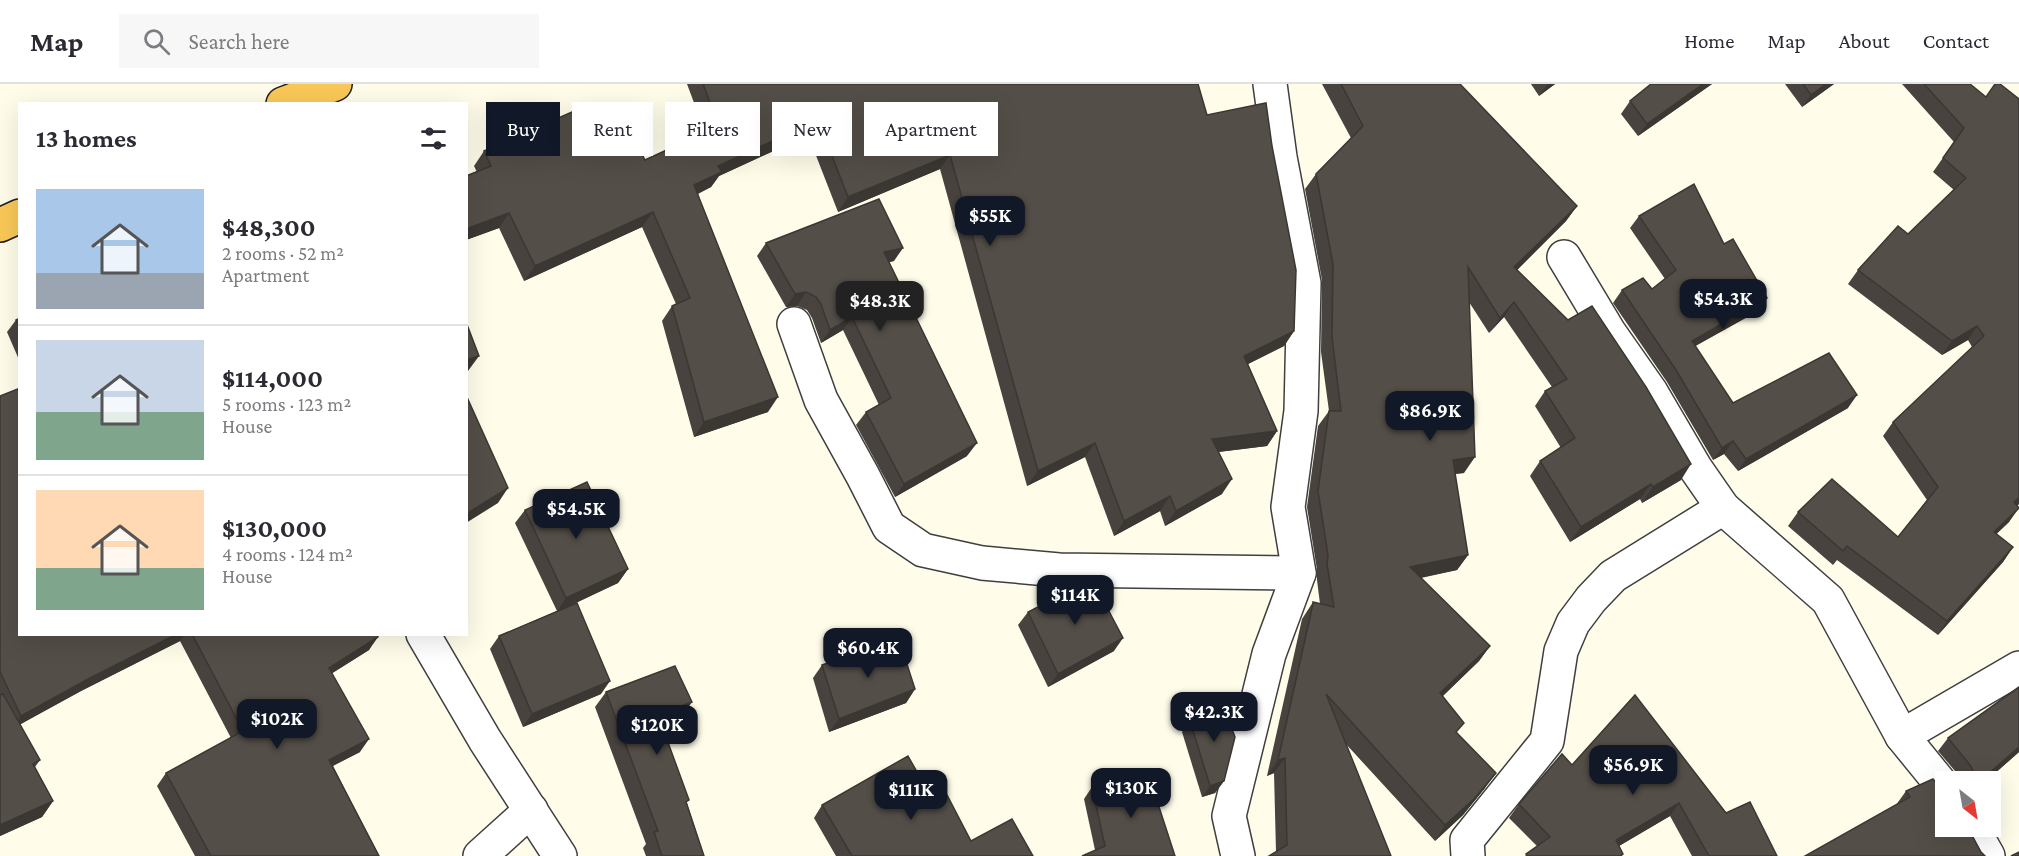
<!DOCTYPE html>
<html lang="en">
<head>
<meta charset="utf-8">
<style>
  :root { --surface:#fff; --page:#f7f7f7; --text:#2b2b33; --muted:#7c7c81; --line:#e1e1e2; --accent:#111827 }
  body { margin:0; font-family:"Crimson Pro",serif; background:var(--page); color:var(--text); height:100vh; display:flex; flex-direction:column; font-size:22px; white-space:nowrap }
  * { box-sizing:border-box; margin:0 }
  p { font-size:20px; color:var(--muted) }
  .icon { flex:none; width:33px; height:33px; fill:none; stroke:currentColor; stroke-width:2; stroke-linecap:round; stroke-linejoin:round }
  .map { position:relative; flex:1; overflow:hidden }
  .side { position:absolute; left:18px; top:18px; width:450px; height:534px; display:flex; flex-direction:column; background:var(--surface); border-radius:0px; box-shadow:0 6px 24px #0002 }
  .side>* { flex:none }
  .hud { position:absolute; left:486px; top:18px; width:570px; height:54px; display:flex; gap:12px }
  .needle { width:39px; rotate:149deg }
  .tools { position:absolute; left:1935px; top:687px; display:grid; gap:12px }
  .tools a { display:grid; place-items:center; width:66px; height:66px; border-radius:0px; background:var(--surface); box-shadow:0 6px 24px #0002; font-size:30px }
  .price { position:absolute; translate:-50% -51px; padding:0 14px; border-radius:12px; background:var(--accent); color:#fff; font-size:20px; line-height:39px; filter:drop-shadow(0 2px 3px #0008) }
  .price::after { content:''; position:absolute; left:50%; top:36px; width:18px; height:14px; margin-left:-9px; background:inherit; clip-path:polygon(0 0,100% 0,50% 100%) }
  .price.on { background:#222; color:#fff }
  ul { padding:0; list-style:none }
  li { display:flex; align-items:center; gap:18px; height:150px; padding:0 18px }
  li+li { border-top:2px solid var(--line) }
  li span { display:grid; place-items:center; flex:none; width:168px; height:120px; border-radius:0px; color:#555 }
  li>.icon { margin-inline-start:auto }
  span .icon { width:72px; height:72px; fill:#fffc; stroke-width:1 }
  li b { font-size:26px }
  h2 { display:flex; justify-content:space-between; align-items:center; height:72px; padding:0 18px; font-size:26px }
  .tag { padding:0 21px; border-radius:0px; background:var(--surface); box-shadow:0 6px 24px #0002; font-size:21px; line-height:54px }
  .tag.on { background:var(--accent); color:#fff }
  header { display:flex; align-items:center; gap:36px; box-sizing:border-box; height:84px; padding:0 30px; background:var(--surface); border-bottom:2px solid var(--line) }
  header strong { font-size:28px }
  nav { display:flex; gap:33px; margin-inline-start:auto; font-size:21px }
  .search { width:420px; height:54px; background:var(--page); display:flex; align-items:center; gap:15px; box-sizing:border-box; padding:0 21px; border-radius:0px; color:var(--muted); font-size:22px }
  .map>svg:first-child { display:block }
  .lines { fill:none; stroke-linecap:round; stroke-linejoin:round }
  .minor-casing { stroke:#3f3f3f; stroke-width:36 }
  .trunk-casing { stroke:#1d1d1d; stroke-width:36 }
  .minor { stroke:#fff; stroke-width:33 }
  .trunk { stroke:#f9c858; stroke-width:33 }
  .wall { fill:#48433e }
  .shaded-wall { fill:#3b3732 }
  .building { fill:#544e48; stroke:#3b3732; stroke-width:1.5 }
</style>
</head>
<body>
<header>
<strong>Map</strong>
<div class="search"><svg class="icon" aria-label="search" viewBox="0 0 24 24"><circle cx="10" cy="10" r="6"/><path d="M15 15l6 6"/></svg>Search here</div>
<nav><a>Home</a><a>Map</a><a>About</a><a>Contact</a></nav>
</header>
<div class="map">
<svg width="2019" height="772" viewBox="0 0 2019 772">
  <rect width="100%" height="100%" fill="#fffdea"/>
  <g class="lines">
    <defs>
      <g id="minor">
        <polyline points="1564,173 1609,248 1651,308 1696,385 1723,424 1828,516 1902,652 1946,706"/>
        <polyline points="794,240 821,316 863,392 889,443 923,466 982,479 1059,486 1299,489"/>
        <polyline points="423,550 485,656 560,772"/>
        <polyline points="1902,652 2019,584"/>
        <polyline points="1971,742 1988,772"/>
        <polyline points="480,772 531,726"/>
        <polyline points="1238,772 1229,732 1269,570 1299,489 1288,423 1301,327 1304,199 1280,73 1270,0"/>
        <polyline points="1468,772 1467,756 1547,657 1561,567 1573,539 1591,515 1613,492 1723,424"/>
      </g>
      <g id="trunk">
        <polyline points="283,20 335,0"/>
        <polyline points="0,141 20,132"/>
      </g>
    </defs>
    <use href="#minor" class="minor-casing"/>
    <use href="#trunk" class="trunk-casing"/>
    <use href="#minor" class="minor"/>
    <use href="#trunk" class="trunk"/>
  </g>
  <g class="wall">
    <polygon points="687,0 1198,0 1207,31 1294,247 1284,262 1248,280 1277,347 1267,362 1218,368 1222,410 1165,442 1160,427 1114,452 1085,373 1027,402 940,85 838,128 808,51 719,92 711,103 698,110 768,328 694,353 662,237 672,222 676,220 642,143 524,197 499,144 466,156 466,92 477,88 474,82 484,67 592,48 645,76 705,48"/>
    <polygon points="1322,0 1460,0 1577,122 1566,137 1517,186 1681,396 1642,419 1640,415 1570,458 1530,392 1540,377 1561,364 1535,322 1545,307 1552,303 1504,233 1489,249 1469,218 1464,389 1455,390 1468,471 1457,486 1421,494 1490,562 1479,577 1443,612 1457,649 1485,704 1463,731 1435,757 1345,659 1391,772 1276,768 1274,689 1267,692 1302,535 1313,518 1320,520 1317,496 1317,486 1307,423 1318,342 1329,327 1321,268 1322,196 1305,105 1316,90 1351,54"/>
    <polygon points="1531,0 1555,0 1539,12"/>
    <polygon points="1651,0 1712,0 1638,52 1621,30 1630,17"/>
    <polygon points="1785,0 1834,0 1802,23"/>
    <polygon points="1902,0 1970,0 1986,13 2019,15 2019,420 2017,422 2009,438 1996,450 2013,463 2003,478 1938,551 1837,476 1833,481 1788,442 1798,428 1898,453 1927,416 1883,352 1893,338 1972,263 1968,256 1942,271 1848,200 1858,186 1908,150 1954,106 1933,88 1954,58"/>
    <polygon points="1639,132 1724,160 1767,214 1758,227 1695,262 1733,319 1848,324 1738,387 1724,370 1713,376 1667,298 1613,219 1622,206 1652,205 1665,195 1630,144"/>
    <polygon points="766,159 894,177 889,178 967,372 895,413 856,341 866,328 879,321 843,246 821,259 812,234 807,226 797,222 786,223 757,172"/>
    <polygon points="20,234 20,278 7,248 16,236"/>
    <polygon points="0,312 20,550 377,550 369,566 332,589 360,668 333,682 379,772 195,772 157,702 166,689 231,654 180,557 81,607 20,640 40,676 35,683 53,717 42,733 0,752"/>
    <polygon points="525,426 628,485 618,499 564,524 601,610 523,643 490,565 499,552 557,527 515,439"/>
    <polygon points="1028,528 1114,567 1048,603 1018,541"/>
    <polygon points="822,581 915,605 906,619 829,648 813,594"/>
    <polygon points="2019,603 2019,668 1985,698 1962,698 1961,694 1938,667 1948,654"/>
    <polygon points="606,608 681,634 662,641 704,772 646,772 643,764 646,760 595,623"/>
    <polygon points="1190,637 1224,697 1215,709 1202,713 1182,648"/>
    <polygon points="1572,681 1726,729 1777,772 1692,772 1670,732 1619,762 1623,770 1622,772 1525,772 1537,762 1509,734 1519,720"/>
    <polygon points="1092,703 1175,772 1095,766 1084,715"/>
    <polygon points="1906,707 1981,768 1896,721"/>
    <polygon points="934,718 971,757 1033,772 836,772 814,734 822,721"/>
  </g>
  <g class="shaded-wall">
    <polygon points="1548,0 1555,0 1539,12"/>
    <polygon points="1703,0 1712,0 1638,52 1647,40"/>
    <polygon points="1826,0 1834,0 1802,23 1811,11"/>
    <polygon points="818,36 808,51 719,92 711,103 684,116 694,101 718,82"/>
    <polygon points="950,71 940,85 838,128 848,113"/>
    <polygon points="1577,122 1566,137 1504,199 1514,183"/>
    <polygon points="653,128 642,143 524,197 535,182"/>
    <polygon points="509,129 499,144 466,156 466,145"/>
    <polygon points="903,164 894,177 875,181 884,168"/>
    <polygon points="806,208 797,222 786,223 795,210"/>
    <polygon points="1767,214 1758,227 1683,269 1692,257"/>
    <polygon points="1514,218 1504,233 1489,249 1500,234"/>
    <polygon points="852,233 843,246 821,259 830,246"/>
    <polygon points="1977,242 1968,256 1942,271 1952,257"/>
    <polygon points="1294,247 1284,262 1234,287 1244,272"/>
    <polygon points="479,272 468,287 466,287 466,276"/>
    <polygon points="1857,311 1848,324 1738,387 1746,375"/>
    <polygon points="778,313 768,328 694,353 704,338"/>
    <polygon points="1277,347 1267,362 1202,370 1212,355"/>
    <polygon points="1733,357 1724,370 1713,376 1722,364"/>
    <polygon points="977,359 967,372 895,413 904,400"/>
    <polygon points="1095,359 1085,373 1027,402 1038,387"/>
    <polygon points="1475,373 1464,389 1442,391 1453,376"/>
    <polygon points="1691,380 1681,396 1642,419 1653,403"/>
    <polygon points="1232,395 1222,410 1165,442 1176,427"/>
    <polygon points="1651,400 1640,415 1570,458 1581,443"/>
    <polygon points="508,404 498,419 466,439 466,430"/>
    <polygon points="1170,412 1160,427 1114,452 1124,437"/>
    <polygon points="2019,414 2019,420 2004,432 2014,418"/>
    <polygon points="2019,424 2009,438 1984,462 1994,448"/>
    <polygon points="2013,463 2003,478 1938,551 1947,537"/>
    <polygon points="1468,471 1457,486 1399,498 1410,483"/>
    <polygon points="628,485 618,499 557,528 566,514"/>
    <polygon points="177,550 185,550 180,557 81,607 12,645 21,632 90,594"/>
    <polygon points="378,553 369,566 320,597 329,584"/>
    <polygon points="1123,554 1114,567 1048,603 1058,590"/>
    <polygon points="1490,562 1479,577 1430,624 1440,609"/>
    <polygon points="610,597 601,610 523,643 532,630"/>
    <polygon points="915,605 906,619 829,648 839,635"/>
    <polygon points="692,618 681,634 647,646 658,631"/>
    <polygon points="369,655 360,668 320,688 329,676"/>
    <polygon points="2019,663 2019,668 1985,698 1979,698"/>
    <polygon points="1285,674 1274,689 1267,692 1278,676"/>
    <polygon points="1496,689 1485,704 1463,731 1435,757 1445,741"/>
    <polygon points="1224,697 1215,709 1202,713 1210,702"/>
    <polygon points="53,717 42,733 0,752 0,741"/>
    <polygon points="1679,719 1670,732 1607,769 1616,756"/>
  </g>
  <g class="building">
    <polygon points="703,0 1198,0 1207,31 1266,19 1272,62 1296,186 1294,247 1244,272 1277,347 1212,355 1232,395 1176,427 1170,412 1124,437 1095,359 1038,387 950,71 848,113 818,36 718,82 722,88 694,101 778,313 704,338 672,222 690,214 653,128 535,182 509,129 466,145 466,92 491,82 484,67 581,24 592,48 622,31 645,76 719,42"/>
    <polygon points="1341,0 1460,0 1577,122 1514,183 1568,236 1592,222 1646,303 1691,380 1653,403 1651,400 1581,443 1540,377 1575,354 1545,307 1567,295 1514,218 1500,234 1468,183 1475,373 1453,376 1468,471 1410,483 1490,562 1440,609 1464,639 1456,648 1496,689 1474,715 1445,741 1326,610 1391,772 1269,772 1287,761 1285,674 1278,676 1313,520 1313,518 1334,523 1327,480 1328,471 1318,407 1329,327 1341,327 1332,253 1333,180 1316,90 1363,42"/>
    <polygon points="1651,0 1703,0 1647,40 1630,17"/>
    <polygon points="1803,0 1826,0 1811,11"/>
    <polygon points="1924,0 1970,0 1986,13 1995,0 2000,0 2019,15 2019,414 2014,418 2019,424 1994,448 2013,463 1947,537 1847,462 1843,467 1798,428 1832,395 1898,453 1938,403 1893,338 1984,252 1977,242 1952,257 1858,186 1898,142 1908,150 1966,94 1943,74 1964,44"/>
    <polygon points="1694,100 1724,160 1733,155 1767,214 1692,257 1733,319 1829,269 1857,311 1746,375 1733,357 1722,364 1676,286 1622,206 1643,194 1652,205 1676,186 1639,132"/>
    <polygon points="879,115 903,164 884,168 977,359 904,400 866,328 891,314 852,233 830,246 821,220 816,213 806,208 795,210 766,159"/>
    <polygon points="20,234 20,244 16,236"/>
    <polygon points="466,238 479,272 466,276"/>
    <polygon points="20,304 20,550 177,550 90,594 21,632 0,588 0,312"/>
    <polygon points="466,311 508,404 466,430"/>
    <polygon points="587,398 628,485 566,514 525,426"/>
    <polygon points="1092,495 1123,554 1058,590 1028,528"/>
    <polygon points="577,519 610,597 532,630 499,552"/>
    <polygon points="192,550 377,550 378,553 329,584 369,655 329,676 379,772 211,772 166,689 243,647"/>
    <polygon points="879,561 902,565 915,605 839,635 822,581"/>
    <polygon points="675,582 692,618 658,631 689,716 686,718 704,772 662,772 654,748 658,747 606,608"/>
    <polygon points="2019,603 2019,663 1979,698 1973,698 1974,689 1970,681 1948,654"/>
    <polygon points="3,610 40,676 33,680 53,717 0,741 0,611"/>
    <polygon points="1635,611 1726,729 1750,718 1777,772 1709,772 1679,719 1616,756 1623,770 1620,772 1527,772 1526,770 1550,753 1519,720 1562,670 1572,681"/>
    <polygon points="1223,621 1235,653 1224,697 1210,702 1190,637"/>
    <polygon points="908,672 934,718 947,711 971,757 1012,735 1033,772 852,772 822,721"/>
    <polygon points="1147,686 1175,772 1082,772 1105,762 1092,703"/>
    <polygon points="1933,695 1941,704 1946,708 1946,742 1967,742 1981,768 1985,772 1805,772 1910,713 1906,707"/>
    <polygon points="2019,768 2019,772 2011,772"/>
  </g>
</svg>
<div class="tools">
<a><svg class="needle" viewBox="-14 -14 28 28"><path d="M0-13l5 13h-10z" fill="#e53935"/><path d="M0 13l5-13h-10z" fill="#7c7c81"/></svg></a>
</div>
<b class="price" style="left:990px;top:163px">$55K</b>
<b class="price" style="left:1723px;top:246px">$54.3K</b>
<b class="price on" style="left:880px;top:248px">$48.3K</b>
<b class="price" style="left:1430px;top:358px">$86.9K</b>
<b class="price" style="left:576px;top:456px">$54.5K</b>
<b class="price" style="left:1075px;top:542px">$114K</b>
<b class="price" style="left:868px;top:595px">$60.4K</b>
<b class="price" style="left:1214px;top:659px">$42.3K</b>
<b class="price" style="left:277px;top:666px">$102K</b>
<b class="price" style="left:657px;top:672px">$120K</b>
<b class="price" style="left:1633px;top:712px">$56.9K</b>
<b class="price" style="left:1131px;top:735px">$130K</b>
<b class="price" style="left:911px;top:737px">$111K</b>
<div class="hud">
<a class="tag on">Buy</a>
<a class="tag">Rent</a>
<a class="tag">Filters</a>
<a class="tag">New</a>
<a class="tag">Apartment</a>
</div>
<section class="side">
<h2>13 homes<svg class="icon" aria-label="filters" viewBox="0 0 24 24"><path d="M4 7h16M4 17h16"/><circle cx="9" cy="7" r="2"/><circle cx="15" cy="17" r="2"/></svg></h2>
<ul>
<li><span style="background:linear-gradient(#a9c7e8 70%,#9aa5b1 0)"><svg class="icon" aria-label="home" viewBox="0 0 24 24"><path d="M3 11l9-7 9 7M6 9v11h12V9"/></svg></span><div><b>$48,300</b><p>2 rooms · 52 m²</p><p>Apartment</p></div></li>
<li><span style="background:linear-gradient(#c9d6e8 60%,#7fa58c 0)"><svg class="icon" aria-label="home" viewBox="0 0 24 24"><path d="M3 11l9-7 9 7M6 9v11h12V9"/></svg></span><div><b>$114,000</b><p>5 rooms · 123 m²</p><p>House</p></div></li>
<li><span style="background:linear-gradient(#ffd9b3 65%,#7fa58c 0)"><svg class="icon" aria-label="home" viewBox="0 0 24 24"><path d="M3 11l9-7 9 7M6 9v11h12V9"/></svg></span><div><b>$130,000</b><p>4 rooms · 124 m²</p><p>House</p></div></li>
</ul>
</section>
</div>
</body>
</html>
